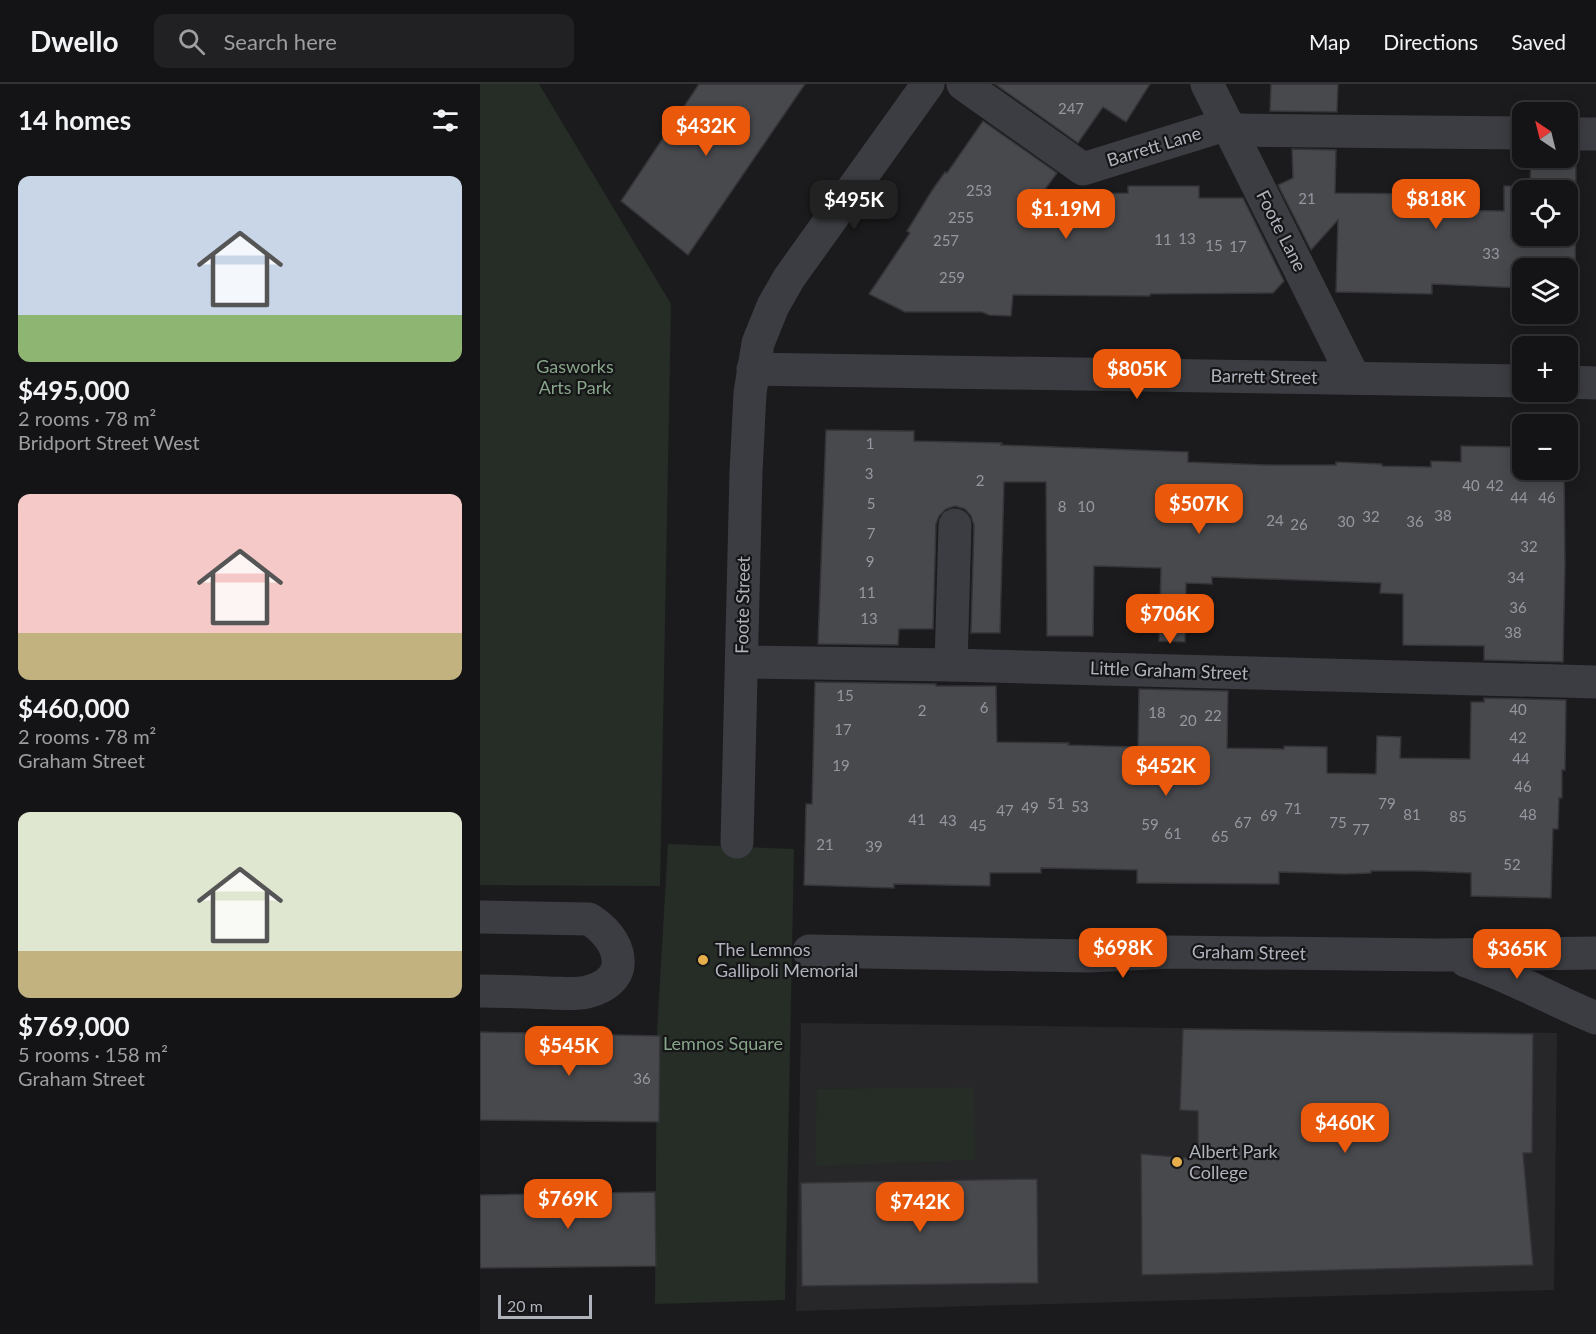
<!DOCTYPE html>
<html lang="en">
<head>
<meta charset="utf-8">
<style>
  :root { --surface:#141416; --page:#212123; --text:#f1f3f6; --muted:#9d9ea1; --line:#333335; --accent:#ea580c }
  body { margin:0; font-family:Lato,sans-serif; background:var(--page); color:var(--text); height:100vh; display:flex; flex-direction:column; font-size:22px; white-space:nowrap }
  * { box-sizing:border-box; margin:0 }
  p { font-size:20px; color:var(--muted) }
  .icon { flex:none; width:33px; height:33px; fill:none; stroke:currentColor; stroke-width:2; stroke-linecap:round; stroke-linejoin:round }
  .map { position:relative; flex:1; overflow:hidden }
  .drawer { display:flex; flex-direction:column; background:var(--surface); width:480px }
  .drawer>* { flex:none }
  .needle { width:39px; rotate:325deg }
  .buttons { position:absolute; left:1032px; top:18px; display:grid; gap:12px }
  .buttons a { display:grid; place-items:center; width:66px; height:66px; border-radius:12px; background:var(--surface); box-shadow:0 3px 15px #0003,0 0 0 2px var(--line); font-size:30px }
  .scale { position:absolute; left:18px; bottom:15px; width:94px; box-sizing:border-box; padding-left:6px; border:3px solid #afb3bc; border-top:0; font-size:16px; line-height:21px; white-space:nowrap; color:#afb3bc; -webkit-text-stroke:4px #161618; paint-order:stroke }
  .price { position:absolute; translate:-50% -51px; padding:0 14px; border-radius:12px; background:var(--accent); color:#fff; font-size:20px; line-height:39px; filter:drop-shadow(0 2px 3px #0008) }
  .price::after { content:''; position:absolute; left:50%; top:36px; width:18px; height:14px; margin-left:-9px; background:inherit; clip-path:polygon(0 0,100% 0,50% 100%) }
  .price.current { background:#222; color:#fff }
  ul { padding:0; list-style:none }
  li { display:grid; align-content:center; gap:12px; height:318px; padding:0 18px }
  li span { display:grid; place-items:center; height:186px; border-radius:12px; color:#555 }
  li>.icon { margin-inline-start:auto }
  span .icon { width:108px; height:108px; fill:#fffc; stroke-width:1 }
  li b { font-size:26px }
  h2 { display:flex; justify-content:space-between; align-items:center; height:72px; padding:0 18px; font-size:26px }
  header { display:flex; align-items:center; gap:36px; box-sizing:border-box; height:84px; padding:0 30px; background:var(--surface); border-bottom:2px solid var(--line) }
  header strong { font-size:28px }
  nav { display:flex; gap:33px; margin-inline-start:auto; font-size:21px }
  .search { width:420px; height:54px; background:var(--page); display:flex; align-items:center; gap:15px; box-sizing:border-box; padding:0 21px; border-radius:12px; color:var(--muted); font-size:22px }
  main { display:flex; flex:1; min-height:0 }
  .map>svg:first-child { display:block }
  .built { fill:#27272a }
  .green { fill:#252d26 }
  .building { fill:#48494d; stroke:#353539; stroke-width:1.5; fill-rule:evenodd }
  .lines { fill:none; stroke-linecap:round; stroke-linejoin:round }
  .minor { stroke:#3c3d42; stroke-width:33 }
  .poi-dot { fill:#e6af4b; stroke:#161618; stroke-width:2 }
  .labels { text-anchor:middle; stroke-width:4.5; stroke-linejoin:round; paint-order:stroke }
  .number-label { font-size:15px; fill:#9598a0 }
  .street-label { font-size:18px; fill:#afb3bc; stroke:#161618 }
  .park-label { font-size:18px; fill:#87a589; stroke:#161618 }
  .poi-label { font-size:18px; fill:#afb3bc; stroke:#161618; text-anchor:start }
</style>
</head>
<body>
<header>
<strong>Dwello</strong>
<div class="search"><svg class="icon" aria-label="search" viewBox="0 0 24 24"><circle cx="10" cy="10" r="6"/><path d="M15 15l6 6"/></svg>Search here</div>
<nav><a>Map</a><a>Directions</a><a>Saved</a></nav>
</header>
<main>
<section class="drawer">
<h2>14 homes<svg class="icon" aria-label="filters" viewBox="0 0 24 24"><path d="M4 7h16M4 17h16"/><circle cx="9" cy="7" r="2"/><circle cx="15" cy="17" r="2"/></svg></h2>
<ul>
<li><span style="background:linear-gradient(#c9d6e8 75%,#8fb573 0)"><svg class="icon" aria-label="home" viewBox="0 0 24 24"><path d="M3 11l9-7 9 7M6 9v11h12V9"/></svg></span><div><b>$495,000</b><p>2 rooms · 78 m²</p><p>Bridport Street West</p></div></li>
<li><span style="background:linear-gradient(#f6c9c9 75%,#c2b280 0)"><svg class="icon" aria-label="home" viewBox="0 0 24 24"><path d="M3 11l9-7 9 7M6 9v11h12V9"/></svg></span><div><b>$460,000</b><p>2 rooms · 78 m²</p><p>Graham Street</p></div></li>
<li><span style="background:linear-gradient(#dfe7d0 75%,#c2b280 0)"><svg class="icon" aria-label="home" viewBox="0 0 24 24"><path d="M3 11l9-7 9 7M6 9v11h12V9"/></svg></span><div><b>$769,000</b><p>5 rooms · 158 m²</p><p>Graham Street</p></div></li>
</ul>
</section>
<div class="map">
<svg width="1116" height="1250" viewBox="0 0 1116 1250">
  <rect width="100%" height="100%" fill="#1b1b1d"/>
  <polygon class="built" points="321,939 1077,949 1074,1206 316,1227"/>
  <g class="green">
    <polygon points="0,0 59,0 191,220 180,802 0,801"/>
    <polygon points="188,760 314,765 305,1216 175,1220 177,948"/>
    <polygon points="494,1003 495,1076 335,1082 337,1005"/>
  </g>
  <g class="building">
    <polygon points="219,0 325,0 208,171 141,117"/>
    <polygon points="515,0 670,0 646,38 623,23 598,59"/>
    <polygon points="791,0 858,0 857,28 790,27"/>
    <polygon points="503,37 577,89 561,111 648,109 648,102 719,102 719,114 763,114 804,197 793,209 670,210 670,212 533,211 531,232 509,231 502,228 425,228 389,210 430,149 427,147 451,108 465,88 467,89"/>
    <path d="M812 65 856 66 855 109 953 110V126L1024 127V102H1050L1051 74H1096L1095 205H1088V184H1042V204L952 200V210L856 208 858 136 831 166 798 101 813 94ZM1042 106H1088V152H1042Z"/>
    <polygon points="346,346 434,347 434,357 522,359 521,361 708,368 708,378 786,381 856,381 856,378 902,380 902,382 951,383 951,377 981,378 981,362 1042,363 1042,386 1084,386 1085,480 1083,578 1004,576 1004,562 923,561 923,510 900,509 901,499 732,493 732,500 706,499 705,558 679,557 681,484 614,482 613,552 567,552 566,398 524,398 520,549 491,549 494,441 491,432 485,425 475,422 466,425 459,432 456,440 453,545 419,545 418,561 338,560"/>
    <polygon points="335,598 456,600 456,602 516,602 517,658 589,659 588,661 658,663 659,605 748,607 747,664 804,665 804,662 847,663 847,689 896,690 897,652 921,653 920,674 990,675 991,618 1004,618 1004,614 1086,616 1085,686 1082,686 1082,714 1079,714 1078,745 1073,745 1071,814 991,812 991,789 942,787 891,787 891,789 866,790 799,788 799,800 657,799 657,786 561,784 561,789 510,789 510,802 414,800 414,804 324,801 326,720 332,720"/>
    <polygon points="703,945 1053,950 1052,1069 1043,1069 1053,1181 662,1191 661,1070 718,1075 718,1027 700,1026"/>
    <polygon points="0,948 180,952 179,1038 0,1036"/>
    <polygon points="557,1095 558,1199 322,1202 321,1099"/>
    <polygon points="175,1108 176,1182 0,1184 0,1111"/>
  </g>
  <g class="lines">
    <g class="minor">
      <polyline points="483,0 603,85 748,40"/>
      <polyline points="727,0 874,294"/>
      <polyline points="750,46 1042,49"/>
      <polyline points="1088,50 1116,50"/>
      <polyline points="273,285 1042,297"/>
      <polyline points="1088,298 1116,299"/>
      <polyline points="262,578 471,581 1116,598"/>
      <polyline points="471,581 475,441"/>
      <polyline points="257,758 266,388 270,309 278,259 293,222 309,194 448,0"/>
      <path d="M0 833 109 835C122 843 137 858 138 875 140 894 123 904 107 908 95 911 81 909 70 909 46 908 23 907 0 907"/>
      <polyline points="329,867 608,872 691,868 958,871 1116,869"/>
      <path d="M986 877C1031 892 1072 916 1116 934"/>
    </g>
  </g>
  <g class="poi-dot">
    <circle cx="223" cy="876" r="6"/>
    <circle cx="697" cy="1078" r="6"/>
  </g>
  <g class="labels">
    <g class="number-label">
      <text x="591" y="30">247</text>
      <text x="499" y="112">253</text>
      <text x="827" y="120">21</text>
      <text x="481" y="139">255</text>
      <text x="707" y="160">13</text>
      <text x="683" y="161">11</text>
      <text x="466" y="162">257</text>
      <text x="734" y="167">15</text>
      <text x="758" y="168">17</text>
      <text x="1011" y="175">33</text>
      <text x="472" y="199">259</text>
      <text x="390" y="365">1</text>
      <text x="389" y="395">3</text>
      <text x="500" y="402">2</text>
      <text x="991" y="407">40</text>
      <text x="1015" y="407">42</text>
      <text x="1039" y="419">44</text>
      <text x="1067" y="419">46</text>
      <text x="391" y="425">5</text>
      <text x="582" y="428">8</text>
      <text x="606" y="428">10</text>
      <text x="963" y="437">38</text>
      <text x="891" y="438">32</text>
      <text x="795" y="442">24</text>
      <text x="866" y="443">30</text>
      <text x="935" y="443">36</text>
      <text x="819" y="446">26</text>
      <text x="391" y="455">7</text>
      <text x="1049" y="468">32</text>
      <text x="390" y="483">9</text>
      <text x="1036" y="499">34</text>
      <text x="387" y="514">11</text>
      <text x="1038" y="529">36</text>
      <text x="389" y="540">13</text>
      <text x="1033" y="554">38</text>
      <text x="365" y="617">15</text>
      <text x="504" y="629">6</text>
      <text x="1038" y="631">40</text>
      <text x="442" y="632">2</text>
      <text x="677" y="634">18</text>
      <text x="733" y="637">22</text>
      <text x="708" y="642">20</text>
      <text x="363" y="651">17</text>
      <text x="1038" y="659">42</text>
      <text x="1041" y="680">44</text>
      <text x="361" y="687">19</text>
      <text x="1043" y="708">46</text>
      <text x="576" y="725">51</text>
      <text x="907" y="725">79</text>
      <text x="600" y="728">53</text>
      <text x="550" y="729">49</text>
      <text x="813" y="730">71</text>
      <text x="525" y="732">47</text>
      <text x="932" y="736">81</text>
      <text x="1048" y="736">48</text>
      <text x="789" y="737">69</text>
      <text x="978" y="738">85</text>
      <text x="437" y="741">41</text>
      <text x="468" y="742">43</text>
      <text x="763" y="744">67</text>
      <text x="858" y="744">75</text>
      <text x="670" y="746">59</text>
      <text x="498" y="747">45</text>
      <text x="881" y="751">77</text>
      <text x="693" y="755">61</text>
      <text x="740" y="758">65</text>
      <text x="345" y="766">21</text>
      <text x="394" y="768">39</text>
      <text x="1032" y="786">52</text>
      <text x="162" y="1000">36</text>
    </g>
    <g class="street-label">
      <text transform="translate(674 63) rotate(-17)" y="6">Barrett Lane</text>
      <text transform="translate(801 147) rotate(63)" y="6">Foote Lane</text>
      <text transform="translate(784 293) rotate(1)" y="6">Barrett Street</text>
      <text transform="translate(263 521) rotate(-89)" y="6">Foote Street</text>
      <text transform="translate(689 587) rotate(2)" y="6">Little Graham Street</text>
      <text transform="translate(769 869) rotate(1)" y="6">Graham Street</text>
    </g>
    <g class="park-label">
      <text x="95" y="289">Gasworks<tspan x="95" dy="21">Arts Park</tspan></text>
      <text x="243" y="966">Lemnos Square</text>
    </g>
    <g class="poi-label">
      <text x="235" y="872">The Lemnos<tspan x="235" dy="21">Gallipoli Memorial</tspan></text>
      <text x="709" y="1074">Albert Park<tspan x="709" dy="21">College</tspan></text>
    </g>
  </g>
</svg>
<div class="buttons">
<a><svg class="needle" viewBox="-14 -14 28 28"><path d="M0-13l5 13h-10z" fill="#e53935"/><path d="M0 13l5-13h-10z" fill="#9d9ea1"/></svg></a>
<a><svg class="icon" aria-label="locate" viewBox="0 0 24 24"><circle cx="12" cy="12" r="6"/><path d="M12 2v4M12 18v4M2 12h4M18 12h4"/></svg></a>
<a><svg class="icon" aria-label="layers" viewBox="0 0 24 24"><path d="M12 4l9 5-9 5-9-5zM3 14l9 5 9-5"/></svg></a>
<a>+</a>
<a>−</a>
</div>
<div class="scale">20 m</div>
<b class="price" style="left:226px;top:73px">$432K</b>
<b class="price" style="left:956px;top:146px">$818K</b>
<b class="price current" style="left:374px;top:147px">$495K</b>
<b class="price" style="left:586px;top:156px">$1.19M</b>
<b class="price" style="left:657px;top:316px">$805K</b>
<b class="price" style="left:719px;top:451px">$507K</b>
<b class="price" style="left:690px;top:561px">$706K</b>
<b class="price" style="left:686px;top:713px">$452K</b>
<b class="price" style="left:643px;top:895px">$698K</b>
<b class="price" style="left:1037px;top:896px">$365K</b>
<b class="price" style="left:89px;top:993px">$545K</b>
<b class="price" style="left:865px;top:1070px">$460K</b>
<b class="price" style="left:88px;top:1146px">$769K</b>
<b class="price" style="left:440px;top:1149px">$742K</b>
</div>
</main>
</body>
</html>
